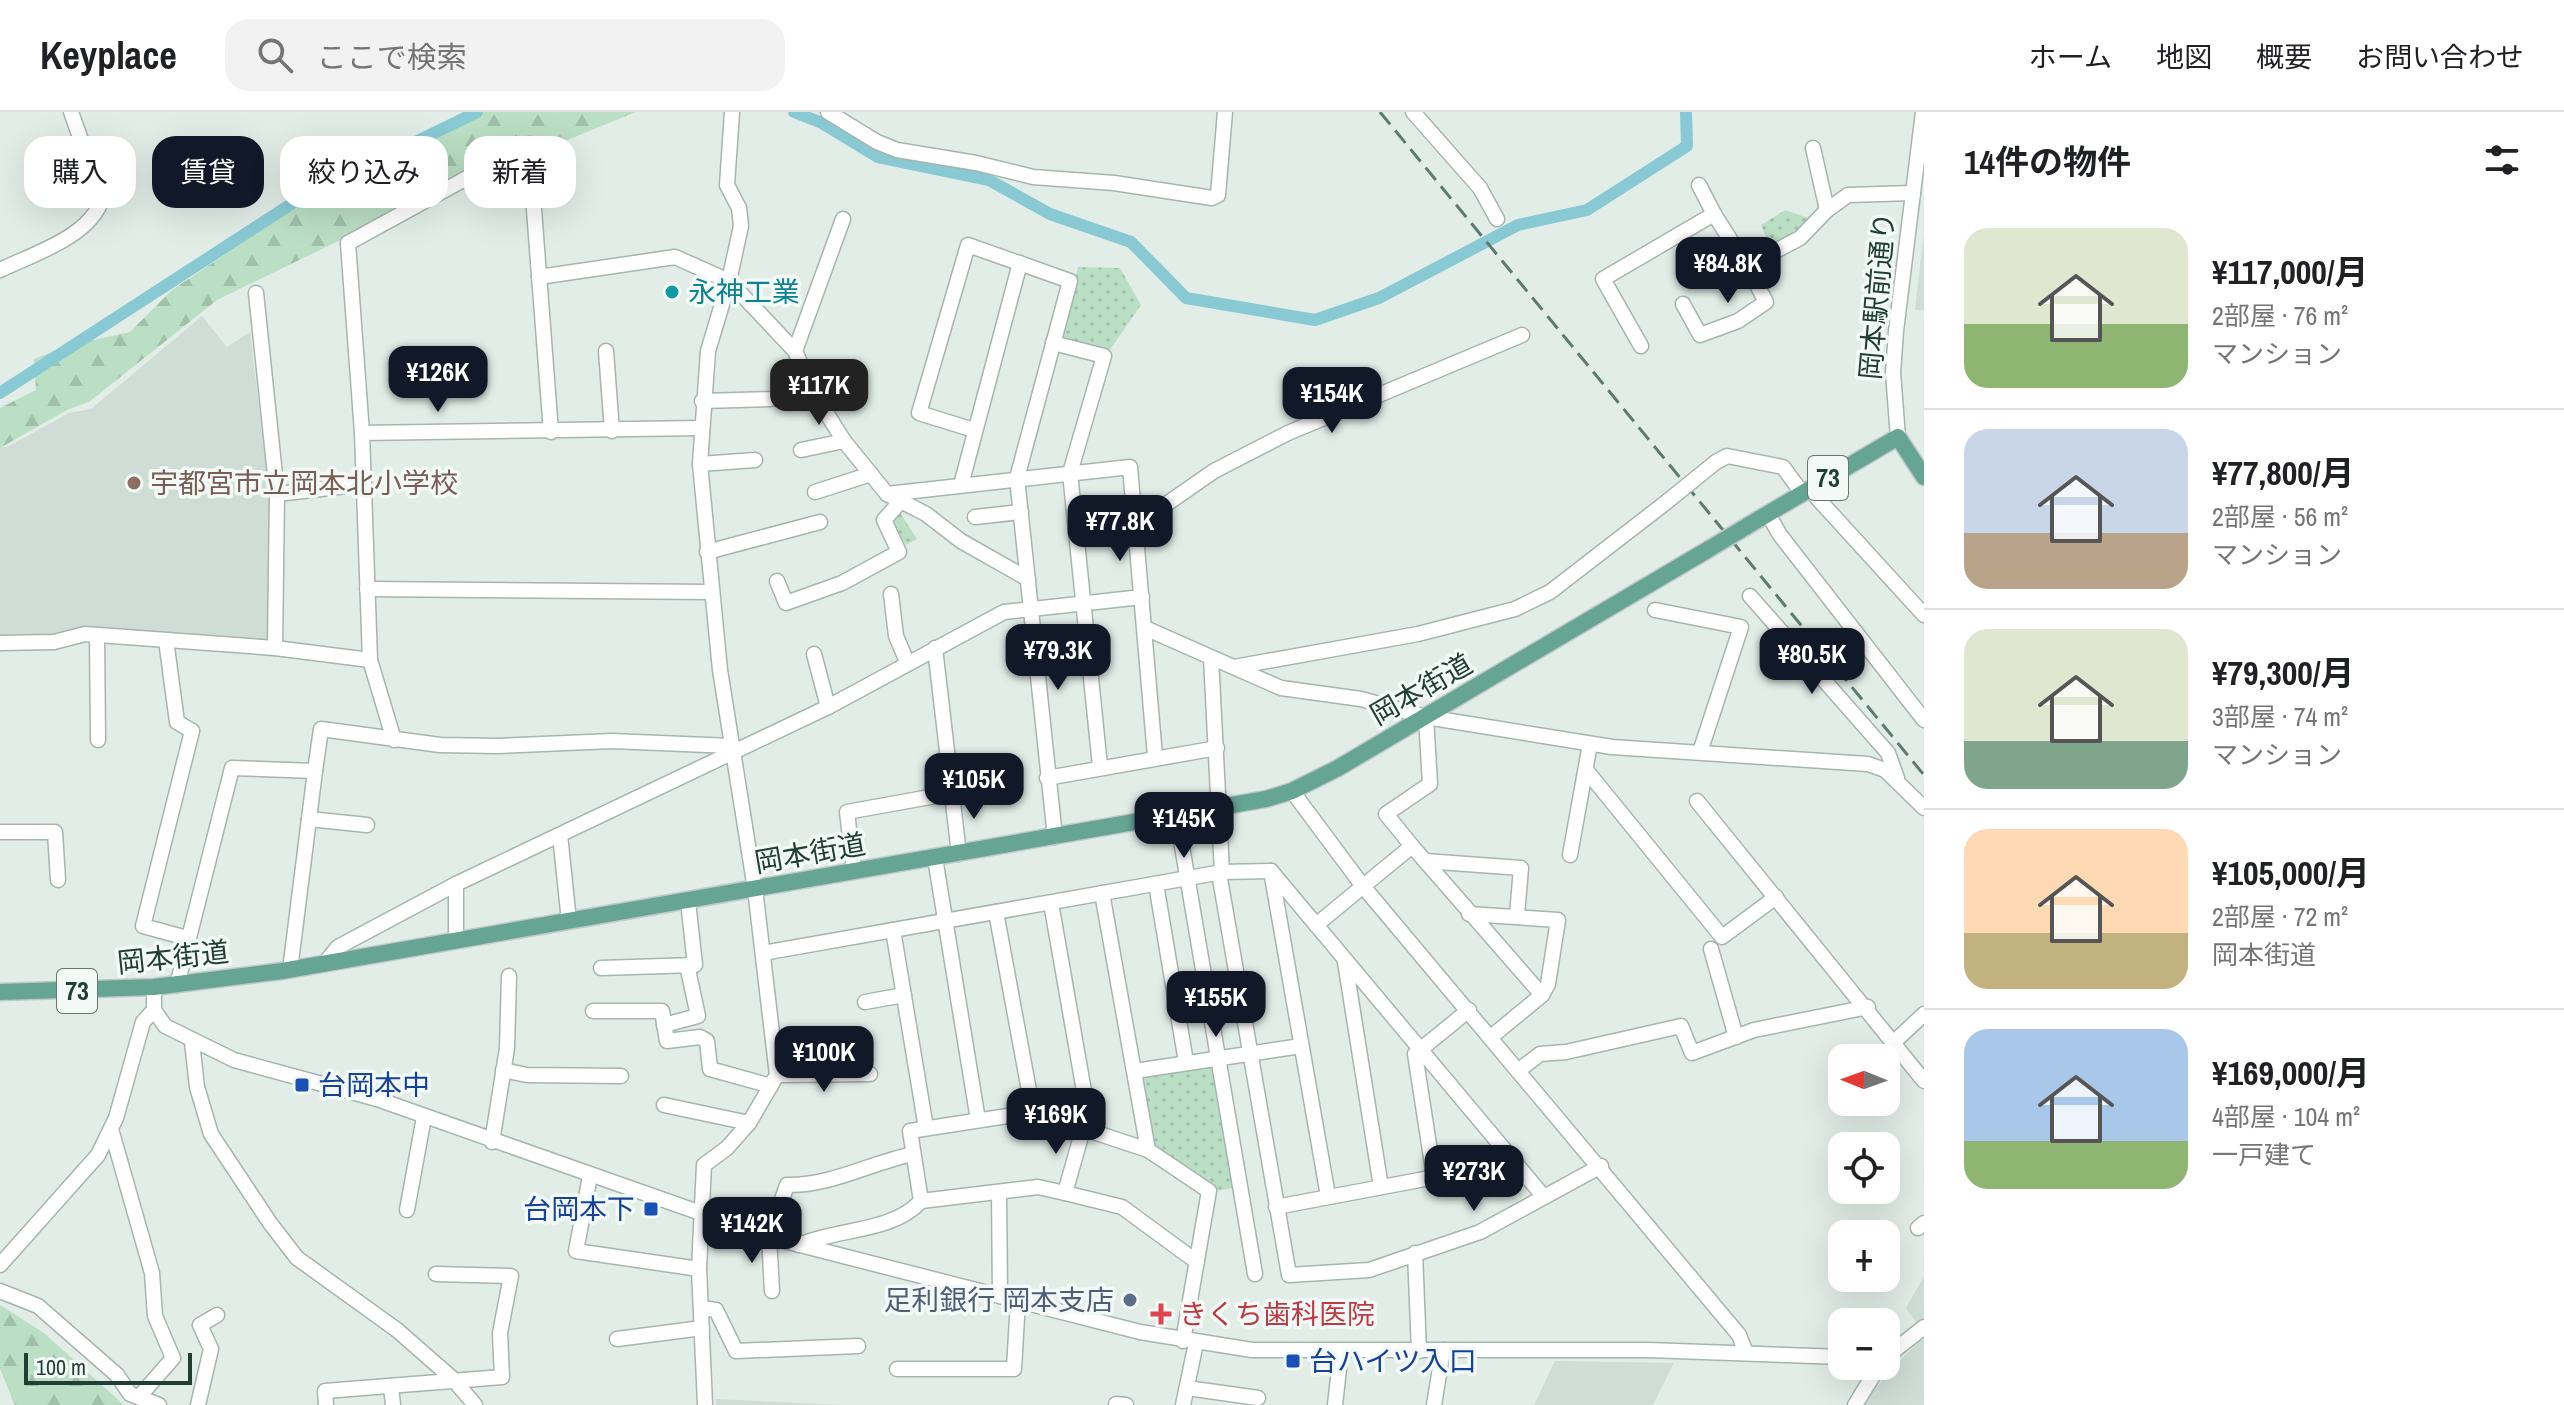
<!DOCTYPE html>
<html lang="ja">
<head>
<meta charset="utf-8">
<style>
  :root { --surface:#fff; --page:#f2f2f2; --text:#202124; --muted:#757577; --line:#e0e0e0; --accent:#111827 }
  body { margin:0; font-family:"Archivo Narrow","Noto Sans JP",sans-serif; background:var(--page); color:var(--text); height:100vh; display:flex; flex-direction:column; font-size:30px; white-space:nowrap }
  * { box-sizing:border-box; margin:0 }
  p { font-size:26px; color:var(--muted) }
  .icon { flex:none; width:44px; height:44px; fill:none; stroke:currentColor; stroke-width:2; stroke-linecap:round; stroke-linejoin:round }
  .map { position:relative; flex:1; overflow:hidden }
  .details { display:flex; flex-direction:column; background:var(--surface); width:640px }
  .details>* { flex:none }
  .guide { position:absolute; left:24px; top:24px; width:760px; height:72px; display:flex; gap:16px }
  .needle { width:52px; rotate:271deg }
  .buttons { position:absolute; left:1828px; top:932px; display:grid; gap:16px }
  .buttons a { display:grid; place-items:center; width:72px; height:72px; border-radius:16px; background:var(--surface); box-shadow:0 8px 32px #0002; font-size:40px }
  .scale { position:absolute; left:24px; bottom:20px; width:168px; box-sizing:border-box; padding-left:8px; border:4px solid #223f36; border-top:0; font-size:22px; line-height:28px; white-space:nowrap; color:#223f36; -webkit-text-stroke:6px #f3f9f6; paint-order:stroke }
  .price { position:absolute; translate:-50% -68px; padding:0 18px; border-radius:16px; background:var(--accent); color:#fff; font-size:26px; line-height:52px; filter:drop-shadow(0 2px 4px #0008) }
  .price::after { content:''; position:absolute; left:50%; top:48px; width:24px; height:18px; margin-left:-12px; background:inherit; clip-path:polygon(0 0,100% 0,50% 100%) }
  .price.current { background:#222; color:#fff }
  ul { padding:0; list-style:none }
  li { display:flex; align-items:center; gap:24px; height:200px; padding:0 40px }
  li+li { border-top:2px solid var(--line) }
  li span { display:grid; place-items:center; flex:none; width:224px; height:160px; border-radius:24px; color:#555 }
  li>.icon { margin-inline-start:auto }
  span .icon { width:96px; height:96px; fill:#fffc; stroke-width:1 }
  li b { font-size:34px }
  h2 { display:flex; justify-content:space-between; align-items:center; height:96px; padding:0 40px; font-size:34px }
  .pill { padding:0 28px; border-radius:24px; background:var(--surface); box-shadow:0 8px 32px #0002; font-size:28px; line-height:72px }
  .pill.current { background:var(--accent); color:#fff }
  header { display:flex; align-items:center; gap:48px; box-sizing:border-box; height:112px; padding:0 40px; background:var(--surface); border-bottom:2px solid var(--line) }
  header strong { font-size:38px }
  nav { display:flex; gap:44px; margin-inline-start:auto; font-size:28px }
  .search { width:560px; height:72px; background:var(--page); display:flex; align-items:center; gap:20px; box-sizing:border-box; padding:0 28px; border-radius:24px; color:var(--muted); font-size:30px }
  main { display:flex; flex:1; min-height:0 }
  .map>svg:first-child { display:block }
  .built { fill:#d0ddd7 }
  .grass { fill:url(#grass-dots) }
  .forest { fill:url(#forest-firs) }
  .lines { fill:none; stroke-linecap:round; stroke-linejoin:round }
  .canal { stroke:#89c9d3; stroke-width:12 }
  .minor-casing { stroke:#a5b5af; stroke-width:17 }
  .major-casing { stroke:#c1c9c7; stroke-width:19 }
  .minor { stroke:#fff; stroke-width:14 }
  .major { stroke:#66a493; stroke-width:16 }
  .rail { stroke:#5c7a72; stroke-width:3; stroke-dasharray:16 8; stroke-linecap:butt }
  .minor-bridge-casing { stroke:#a5b5af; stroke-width:17; stroke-linecap:butt }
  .major-bridge-casing { stroke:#c1c9c7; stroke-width:19; stroke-linecap:butt }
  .minor-bridge { stroke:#fff; stroke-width:14 }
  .major-bridge { stroke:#66a493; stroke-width:16 }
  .culture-dot { fill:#0f9aa8; stroke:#f3f9f6; stroke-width:3 }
  .education-dot { fill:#8d6e63; stroke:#f3f9f6; stroke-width:3 }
  .transit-dot { fill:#1a4fb4; stroke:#f3f9f6; stroke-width:3 }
  .service-dot { fill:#5c6f8a; stroke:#f3f9f6; stroke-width:3 }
  .health-dot { fill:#e0444e; stroke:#f3f9f6; stroke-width:3 }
  .labels { text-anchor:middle; stroke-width:7; stroke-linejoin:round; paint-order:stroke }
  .shield { fill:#f3f9f6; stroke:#617770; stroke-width:2 }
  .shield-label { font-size:26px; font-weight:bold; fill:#223f36 }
  .culture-label { font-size:28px; fill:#0d838f; stroke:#f3f9f6; text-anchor:start }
  .street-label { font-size:28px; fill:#223f36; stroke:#f3f9f6 }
  .education-label { font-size:28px; fill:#785e54; stroke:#f3f9f6; text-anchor:start }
  .transit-label { font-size:28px; fill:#164399; stroke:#f3f9f6; text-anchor:start }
  .service-label { font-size:28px; fill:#4e5e75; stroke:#f3f9f6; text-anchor:end }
  .health-label { font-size:28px; fill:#be3a42; stroke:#f3f9f6; text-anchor:start }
</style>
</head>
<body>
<header>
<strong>Keyplace</strong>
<div class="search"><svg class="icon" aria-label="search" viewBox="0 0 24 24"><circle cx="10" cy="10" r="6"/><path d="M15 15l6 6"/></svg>ここで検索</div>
<nav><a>ホーム</a><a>地図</a><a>概要</a><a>お問い合わせ</a></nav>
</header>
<main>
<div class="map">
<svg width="1924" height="1293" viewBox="0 0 1924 1293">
  <defs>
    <pattern id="grass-dots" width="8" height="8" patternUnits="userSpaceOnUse" patternTransform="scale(2)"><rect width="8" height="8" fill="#bbdfc4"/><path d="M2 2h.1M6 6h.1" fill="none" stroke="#a0c0a9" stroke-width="1.8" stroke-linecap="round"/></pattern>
    <pattern id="forest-firs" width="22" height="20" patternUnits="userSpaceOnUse" patternTransform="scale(2)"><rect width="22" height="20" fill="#bbdfc4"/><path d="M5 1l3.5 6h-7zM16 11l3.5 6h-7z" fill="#a0c0a9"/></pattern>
  </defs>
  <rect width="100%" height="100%" fill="#e2ede8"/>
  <g class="built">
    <polygon points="1924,120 1924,198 1915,198 1922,137"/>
    <polygon points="202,204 227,235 250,220 272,405 272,524 266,529 82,516 51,525 0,525 0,335 7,335 69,301 91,297"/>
    <polygon points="1924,1164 1924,1222 1906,1196"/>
    <polygon points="1924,1224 1924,1293 1863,1293 1887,1262"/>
    <polygon points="1555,1249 1674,1251 1653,1293 1534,1293"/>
    <polygon points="716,1287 842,1293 716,1293"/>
  </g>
  <g class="grass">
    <polygon points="1785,98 1808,106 1791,123 1770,134 1761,113"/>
    <polygon points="1078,155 1120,156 1141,193 1109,239 1061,227"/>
    <polygon points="899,399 917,427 906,433 893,412"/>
    <polygon points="1223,950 1243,1074 1215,1079 1154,1037 1142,964"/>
  </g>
  <g class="forest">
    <polygon points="484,0 636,0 433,83 217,188 89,290 67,298 0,336 0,296 36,278 34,247 70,233 130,220 172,178 287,101 411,41"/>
    <polygon points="0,1193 44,1221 124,1293 15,1293 0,1257"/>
  </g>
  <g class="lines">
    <g class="canal">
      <polyline points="794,0 822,11 878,45 989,68 1050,102 1131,130 1186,186 1315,208 1379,186 1518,113 1587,98 1687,34 1686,0"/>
      <polyline points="0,281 299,87 477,0"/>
    </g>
    <defs>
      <g id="minor">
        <polyline points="828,0 877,30 897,38 976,51 1033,65 1114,71 1212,86 1218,83 1225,0"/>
        <polyline points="1413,0 1480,76 1497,107"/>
        <polyline points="1813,36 1827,98"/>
        <polyline points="1699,73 1714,102"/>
        <path d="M0 158C33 142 90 125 102 87L71 0"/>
        <polyline points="539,165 675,145 729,169 795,239 812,278 844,329 887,382 926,402 961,429 1028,467"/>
        <polyline points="256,181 277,382 275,536"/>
        <polyline points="1683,192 1700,223 1738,209 1766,190 1747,154"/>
        <polyline points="1053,231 1104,244 1070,361 1100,654"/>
        <polyline points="1641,234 1603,167 1714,102 1747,154 1800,126 1827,98 1848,83 1913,81"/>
        <polyline points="606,239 612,319"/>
        <polyline points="795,239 843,107"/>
        <polyline points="702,289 770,287 812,278"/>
        <polyline points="974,318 919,301 968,133 1070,169 1017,366 1055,725"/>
        <polyline points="362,321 348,131 529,32 551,320"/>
        <polyline points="1898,325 1893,261 1896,219 1923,0"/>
        <polyline points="801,338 844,329"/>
        <polyline points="1716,350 1727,344 1783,355 1802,381"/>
        <polyline points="700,352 755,348"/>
        <polyline points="961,373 1020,151"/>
        <polyline points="1809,377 1924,503"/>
        <polyline points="815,380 871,362"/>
        <polyline points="277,382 364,372"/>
        <polyline points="887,382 1130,355 1155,644"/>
        <polyline points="1768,402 1780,423 1924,608"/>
        <polyline points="975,405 1021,400"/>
        <polyline points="1135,414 1214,359 1288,321 1522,223"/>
        <polyline points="707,440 820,410"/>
        <polyline points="777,469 786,491 842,471 899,440 884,408 901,389"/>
        <polyline points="367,477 710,480"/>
        <polyline points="891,482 896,524 907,550"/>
        <polyline points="1750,484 1888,641 1897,666"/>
        <polyline points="1655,498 1741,515 1700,640"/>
        <polyline points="1145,516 1281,576 1361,587 1426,605 1612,635 1868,652 1885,658 1924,696"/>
        <polyline points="97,523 98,628"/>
        <polyline points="166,528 177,610 192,619 143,814 187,826"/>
        <polyline points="0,531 54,530 85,522 275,536 370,548"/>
        <polyline points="935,536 959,742"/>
        <polyline points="814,542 828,595"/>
        <polyline points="1211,546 1222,760"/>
        <polyline points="1234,555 1418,522 1515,497 1550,480 1664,392"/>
        <polyline points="394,628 370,548 362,321 701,316"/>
        <polyline points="1586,658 1722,825 1776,785"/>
        <polyline points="1047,666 1217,636"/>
        <polyline points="1292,679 1362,773 1739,1223 1746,1241"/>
        <polyline points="1697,689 1924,969"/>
        <polyline points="1177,705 1255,1162"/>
        <polyline points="309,707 367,713"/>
        <polyline points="0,720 55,720 58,768"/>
        <polyline points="560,723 569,809"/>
        <polyline points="1412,734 1386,702 1430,672 1426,605"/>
        <polyline points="1570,743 1590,632"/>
        <polyline points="935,746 978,1008"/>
        <polyline points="1425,749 1521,756 1517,803"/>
        <polyline points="854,759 847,700 952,681"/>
        <polyline points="1271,759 1544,1085"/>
        <polyline points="1271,759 1328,1084"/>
        <polyline points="1219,761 1289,1163 1369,1158 1480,1120 1601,1054"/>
        <polyline points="456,772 456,828"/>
        <polyline points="1156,772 1186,950"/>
        <polyline points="1102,781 1148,1038"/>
        <polyline points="1051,791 1091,1019"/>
        <polyline points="996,800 1033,1000"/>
        <polyline points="1469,802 1558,808 1548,872 1542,883 1491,925"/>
        <polyline points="1316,813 1412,734 1542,883"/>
        <polyline points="893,818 926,1016"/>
        <polyline points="1711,837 1736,925"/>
        <polyline points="763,841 1222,760 1271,759"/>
        <polyline points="1345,850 1381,1075"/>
        <polyline points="324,852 338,835 456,772 828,595 1004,500 1142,485"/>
        <polyline points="601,856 695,853 688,789"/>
        <polyline points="290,858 315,659"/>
        <polyline points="177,873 232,656 315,659 321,617 440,633 497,634 612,629 731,634"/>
        <polyline points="154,875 154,898 165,914 234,948 377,987 769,1125 1140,1220 1252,1238 1648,1238 1842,1245"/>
        <polyline points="865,890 904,883"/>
        <polyline points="593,899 662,899 667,929 700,925 707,929 710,957 771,974"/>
        <polyline points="664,913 698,904 687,853"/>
        <polyline points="192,930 197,975 211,1022 270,1111 297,1146 397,1218 453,1267 475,1293"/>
        <polyline points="1893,931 1924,902"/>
        <polyline points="503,958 527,963 621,964"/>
        <polyline points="1519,958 1540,942 1566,940 1681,914 1692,941 1754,918 1868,895"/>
        <polyline points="1135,959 1301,934"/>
        <polyline points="777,963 870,962"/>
        <polyline points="664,993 749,1011"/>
        <polyline points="111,1017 152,1161 155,1204 173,1246 139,1285"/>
        <polyline points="492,1030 507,936 509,864"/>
        <polyline points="590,1064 576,1139 699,1157"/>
        <polyline points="1434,1065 1415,942 1469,898"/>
        <polyline points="999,1080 1000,1184"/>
        <polyline points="1065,1081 1083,1017"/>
        <polyline points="1276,1095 1515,1050"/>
        <polyline points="407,1098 424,1005"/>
        <polyline points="1918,1116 1924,1111"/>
        <path d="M799 1133C837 1116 892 1121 921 1089"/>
        <polyline points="1415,1141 1419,1239"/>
        <polyline points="0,1153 98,1043 116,1006 143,910 154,898"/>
        <polyline points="0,1179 38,1194 117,1263 130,1282 159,1293"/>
        <path d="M772 1179 769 1125 787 1073C831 1074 870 1051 913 1042"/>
        <polyline points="701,1196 716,1198 736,1239 858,1234"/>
        <polyline points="617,1227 702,1216"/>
        <polyline points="1183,1229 1209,1079 1148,1038 1033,1000 910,1019 921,1089 1038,1075 1065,1081 1122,1095 1197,1150"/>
        <polyline points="1886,1245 1924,1215"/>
        <polyline points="897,1257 1014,1257 1018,1188"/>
        <polyline points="391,1275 393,1293"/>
        <polyline points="1187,1276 1258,1286"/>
        <polyline points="1116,1292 1126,1293"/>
        <polyline points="198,1293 211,1237 200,1213 217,1203"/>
        <polyline points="326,1293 325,1279 502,1265 500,1221 511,1164 436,1162"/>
        <polyline points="705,1293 699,1157 704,1053 727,1036 749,1011 777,963 755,777 720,558 700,352 708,239 729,169 741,114 739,96 727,73 732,0"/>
        <polyline points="1183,1293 1196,1231"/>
        <polyline points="1335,1293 1341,1239"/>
        <polyline points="1434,1293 1443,1238"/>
        <polyline points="1855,1293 1879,1254"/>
      </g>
      <g id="major">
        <polyline points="1759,407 1898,325 1924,365"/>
        <polyline points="0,880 154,875 282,859 1266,687 1292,679 1338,656 1709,437"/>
      </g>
    </defs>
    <use href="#minor" class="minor-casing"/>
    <use href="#major" class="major-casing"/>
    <use href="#minor" class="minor"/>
    <use href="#major" class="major"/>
    <polyline class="rail" points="1380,0 1924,663"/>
    <defs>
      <polyline id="minor-bridge" points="1664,392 1716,350"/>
      <polyline id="major-bridge" points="1709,437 1759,407"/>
    </defs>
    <use href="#minor-bridge" class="minor-bridge-casing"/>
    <use href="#major-bridge" class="major-bridge-casing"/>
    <use href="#minor-bridge" class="minor-bridge"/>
    <use href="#major-bridge" class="major-bridge"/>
  </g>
  <circle class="culture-dot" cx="672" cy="180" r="8"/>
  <circle class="education-dot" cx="134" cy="371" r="8"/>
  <g class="transit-dot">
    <rect x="294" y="965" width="16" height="16" rx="4"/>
    <rect x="643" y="1089" width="16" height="16" rx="4"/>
    <rect x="1285" y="1241" width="16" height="16" rx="4"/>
  </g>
  <circle class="service-dot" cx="1130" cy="1188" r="8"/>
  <path class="health-dot" d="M1157 1190h8v8h8v8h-8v8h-8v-8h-8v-8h8z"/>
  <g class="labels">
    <g class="shield">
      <rect x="1808" y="344" width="40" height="44" rx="6"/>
      <rect x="57" y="857" width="40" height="44" rx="6"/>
    </g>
    <g class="shield-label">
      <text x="1828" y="375">73</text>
      <text x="77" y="888">73</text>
    </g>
    <g class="culture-label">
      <text x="688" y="190">永神工業</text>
    </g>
    <g class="street-label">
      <text transform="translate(1877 184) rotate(-85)" y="10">岡本駅前通り</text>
      <text transform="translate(1421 577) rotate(-30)" y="10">岡本街道</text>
      <text transform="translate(810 741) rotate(-10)" y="10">岡本街道</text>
      <text transform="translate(173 845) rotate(-6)" y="10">岡本街道</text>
    </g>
    <g class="education-label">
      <text x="150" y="381">宇都宮市立岡本北小学校</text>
    </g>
    <g class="transit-label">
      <text x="318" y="983">台岡本中</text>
      <text x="635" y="1107" text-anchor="end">台岡本下</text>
      <text x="1309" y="1259">台ハイツ入口</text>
    </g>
    <g class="service-label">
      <text x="1114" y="1198">足利銀行 岡本支店</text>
    </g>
    <g class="health-label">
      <text x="1179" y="1212">きくち歯科医院</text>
    </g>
  </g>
</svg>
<div class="buttons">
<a><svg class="needle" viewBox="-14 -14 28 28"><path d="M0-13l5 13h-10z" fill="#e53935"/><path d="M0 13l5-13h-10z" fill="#757577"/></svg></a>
<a><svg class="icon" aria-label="locate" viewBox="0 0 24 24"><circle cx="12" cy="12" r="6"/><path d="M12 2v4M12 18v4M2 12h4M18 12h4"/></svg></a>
<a>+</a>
<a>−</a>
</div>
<div class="scale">100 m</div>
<b class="price" style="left:1728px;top:193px">¥84.8K</b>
<b class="price" style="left:438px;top:302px">¥126K</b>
<b class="price current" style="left:819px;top:315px">¥117K</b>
<b class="price" style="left:1332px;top:323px">¥154K</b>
<b class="price" style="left:1120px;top:451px">¥77.8K</b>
<b class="price" style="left:1058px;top:580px">¥79.3K</b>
<b class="price" style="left:1812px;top:584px">¥80.5K</b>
<b class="price" style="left:974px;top:709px">¥105K</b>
<b class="price" style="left:1184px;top:748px">¥145K</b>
<b class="price" style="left:1216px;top:927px">¥155K</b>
<b class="price" style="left:824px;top:982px">¥100K</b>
<b class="price" style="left:1056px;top:1044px">¥169K</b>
<b class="price" style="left:1474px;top:1101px">¥273K</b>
<b class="price" style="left:752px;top:1153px">¥142K</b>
<div class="guide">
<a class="pill">購入</a>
<a class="pill current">賃貸</a>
<a class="pill">絞り込み</a>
<a class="pill">新着</a>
</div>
</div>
<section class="details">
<h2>14件の物件<svg class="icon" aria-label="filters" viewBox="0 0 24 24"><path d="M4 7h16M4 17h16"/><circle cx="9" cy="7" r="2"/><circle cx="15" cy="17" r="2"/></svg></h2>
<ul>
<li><span style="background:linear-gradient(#dfe7d0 60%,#8fb573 0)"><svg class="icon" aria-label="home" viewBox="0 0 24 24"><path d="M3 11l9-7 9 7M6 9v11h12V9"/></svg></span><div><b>¥117,000/月</b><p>2部屋 · 76 m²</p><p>マンション</p></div></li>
<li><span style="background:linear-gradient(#c9d6e8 65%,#b9a48a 0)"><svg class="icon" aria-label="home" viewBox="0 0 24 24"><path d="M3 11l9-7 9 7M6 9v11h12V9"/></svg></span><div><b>¥77,800/月</b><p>2部屋 · 56 m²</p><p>マンション</p></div></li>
<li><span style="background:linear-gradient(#dfe7d0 70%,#7fa58c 0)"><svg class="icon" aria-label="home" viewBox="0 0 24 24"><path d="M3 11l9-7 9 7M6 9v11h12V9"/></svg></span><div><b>¥79,300/月</b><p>3部屋 · 74 m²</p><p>マンション</p></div></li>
<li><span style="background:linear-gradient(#ffd9b3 65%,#c2b280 0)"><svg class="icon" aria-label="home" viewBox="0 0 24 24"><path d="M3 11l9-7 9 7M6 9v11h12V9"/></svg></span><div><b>¥105,000/月</b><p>2部屋 · 72 m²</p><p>岡本街道</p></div></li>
<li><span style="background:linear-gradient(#a9c7e8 70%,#8fb573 0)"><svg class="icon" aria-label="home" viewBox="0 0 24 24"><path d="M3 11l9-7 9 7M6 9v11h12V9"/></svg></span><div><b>¥169,000/月</b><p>4部屋 · 104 m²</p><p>一戸建て</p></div></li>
</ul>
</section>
</main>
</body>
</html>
